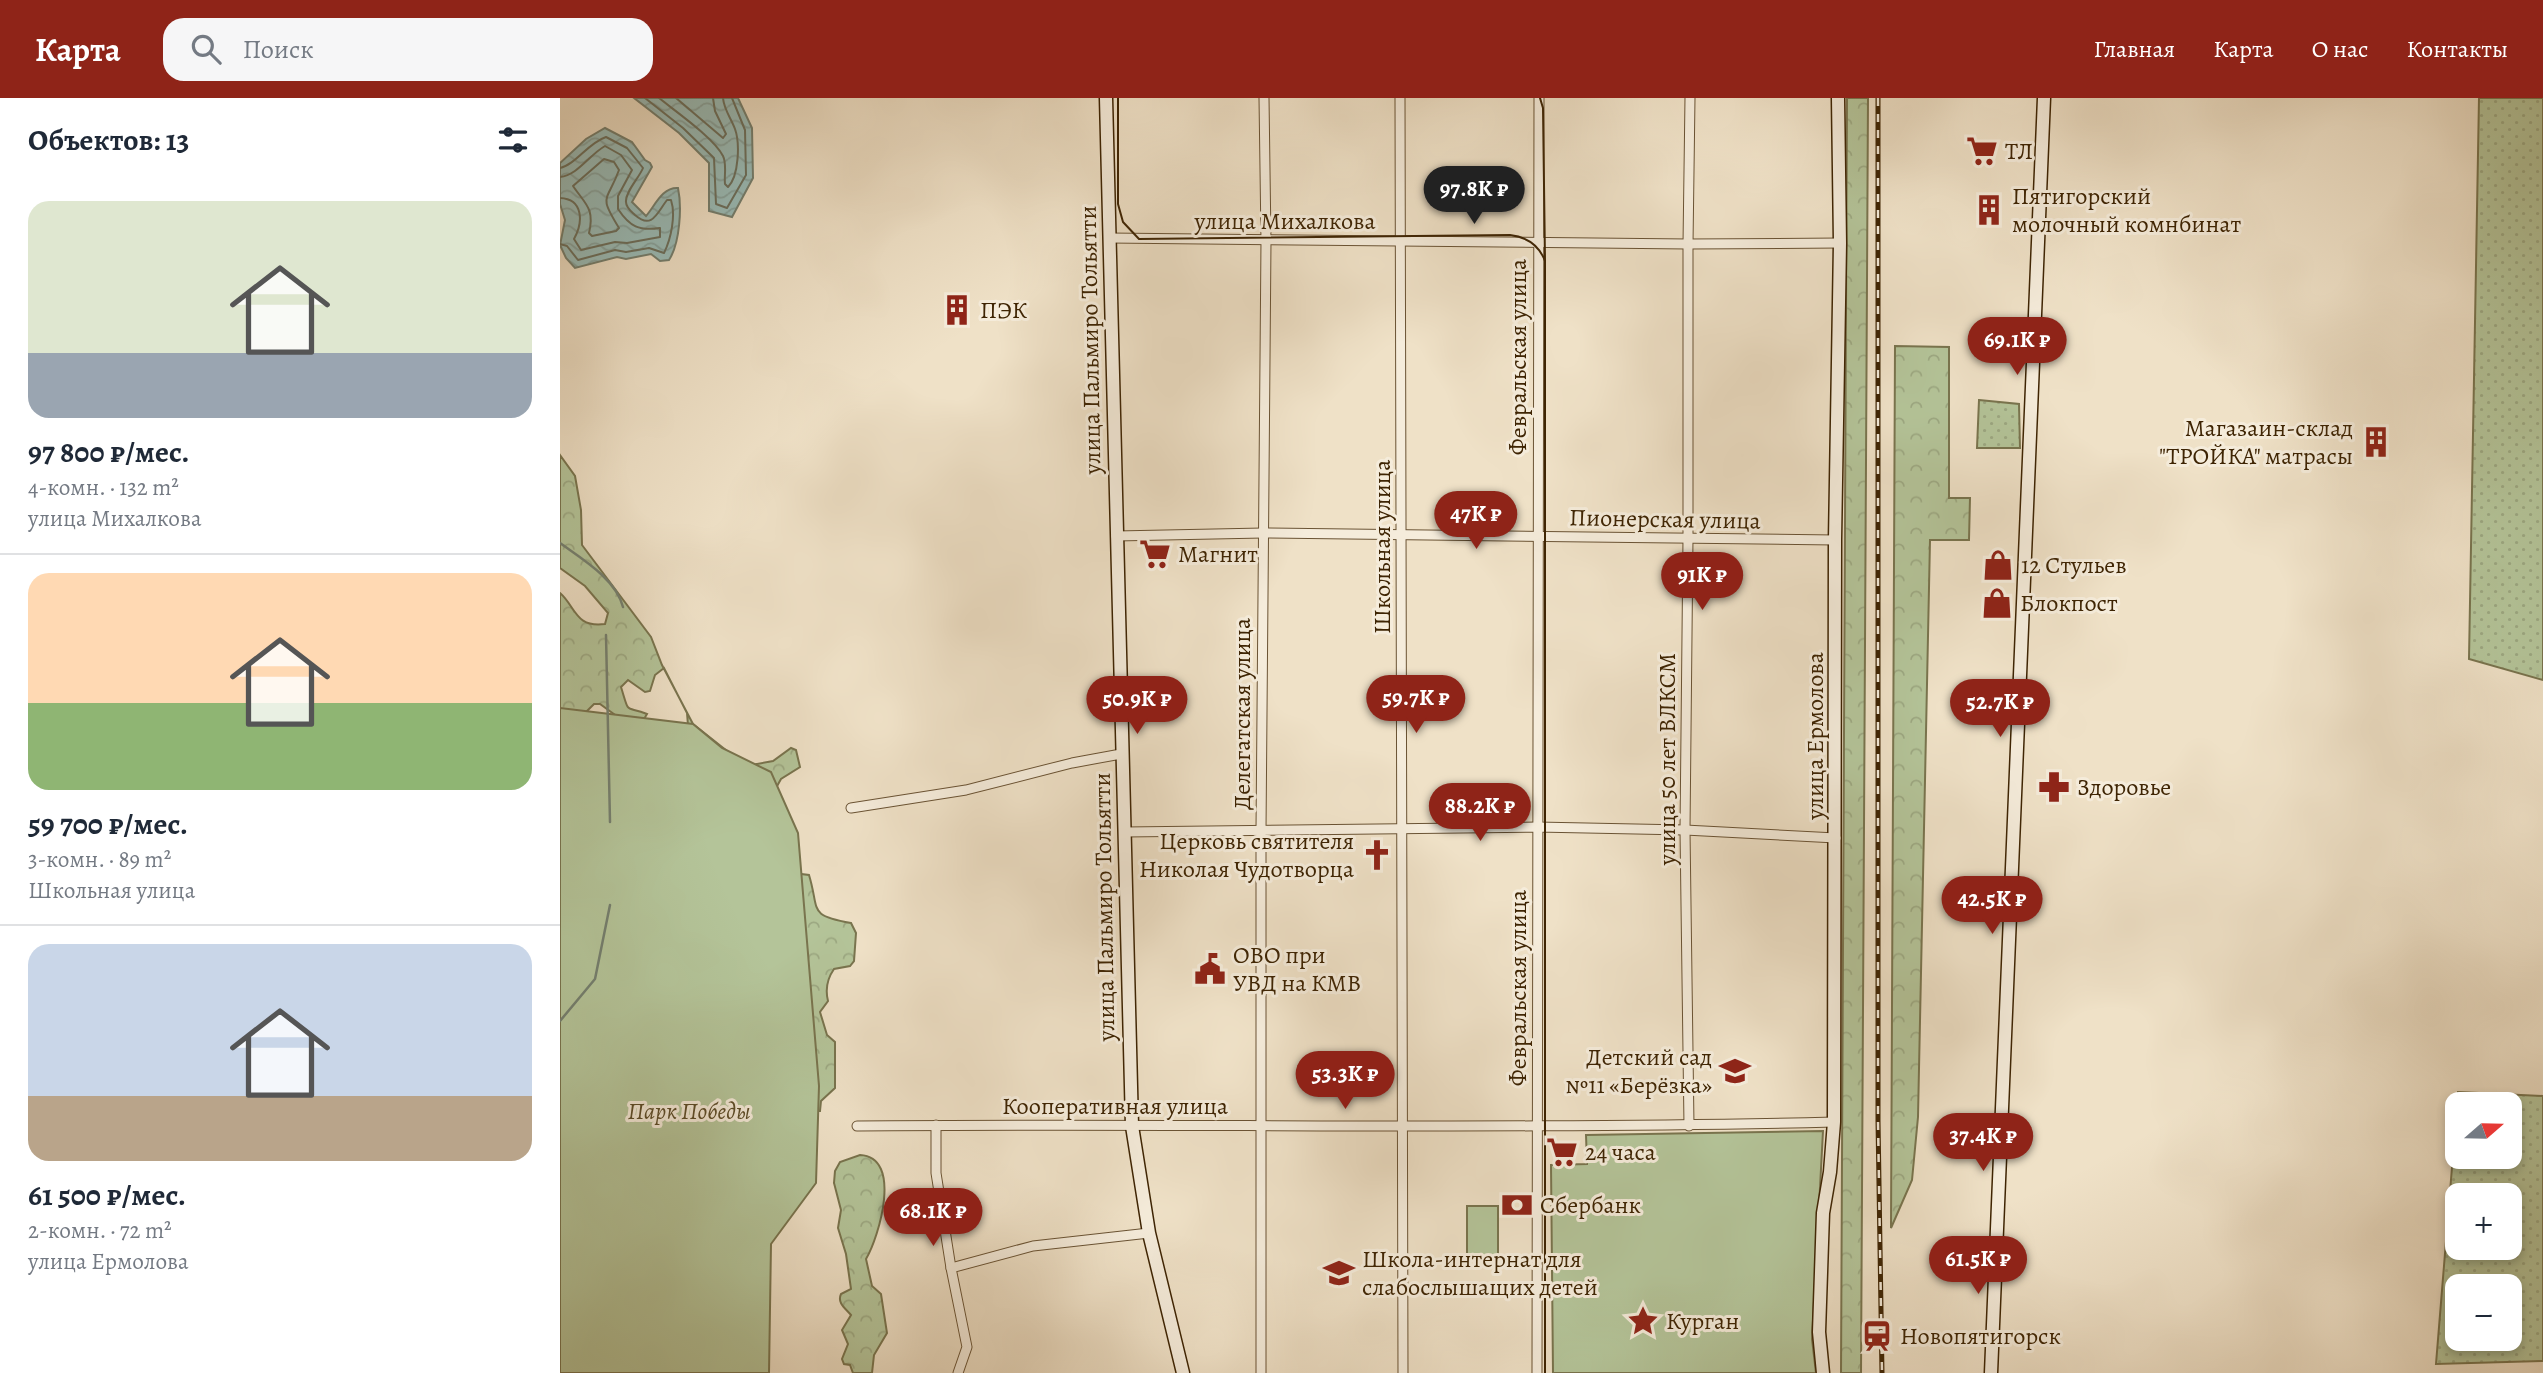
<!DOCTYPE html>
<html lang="ru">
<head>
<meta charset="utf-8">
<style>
  :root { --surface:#fff; --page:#f6f6f7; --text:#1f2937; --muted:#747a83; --line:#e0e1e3; --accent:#8f2418 }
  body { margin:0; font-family:Alegreya,serif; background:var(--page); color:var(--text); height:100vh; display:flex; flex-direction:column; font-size:26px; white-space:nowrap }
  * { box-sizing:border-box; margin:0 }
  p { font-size:23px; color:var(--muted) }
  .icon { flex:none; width:38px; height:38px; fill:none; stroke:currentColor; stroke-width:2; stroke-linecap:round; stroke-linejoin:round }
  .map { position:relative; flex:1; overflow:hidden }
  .sheet { display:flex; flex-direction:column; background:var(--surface); width:560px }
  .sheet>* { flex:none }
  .needle { width:46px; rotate:70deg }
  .fabs { position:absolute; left:1885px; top:994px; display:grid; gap:14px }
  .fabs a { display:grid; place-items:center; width:77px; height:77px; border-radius:14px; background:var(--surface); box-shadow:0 4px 10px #0003; font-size:35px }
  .price { position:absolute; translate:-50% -60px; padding:0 16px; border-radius:24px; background:var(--accent); color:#fff; font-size:23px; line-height:46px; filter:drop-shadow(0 2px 4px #0008) }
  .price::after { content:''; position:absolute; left:50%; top:42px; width:21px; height:16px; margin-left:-10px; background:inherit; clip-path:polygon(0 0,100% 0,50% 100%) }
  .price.on { background:#222; color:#fff }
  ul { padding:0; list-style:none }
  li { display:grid; align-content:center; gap:14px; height:371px; padding:0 28px }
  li+li { border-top:2px solid var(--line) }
  li span { display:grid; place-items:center; height:217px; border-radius:21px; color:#555 }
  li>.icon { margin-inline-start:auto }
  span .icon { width:126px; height:126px; fill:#fffc; stroke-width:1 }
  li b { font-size:30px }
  h2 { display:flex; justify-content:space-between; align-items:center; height:84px; padding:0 28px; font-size:30px }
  header { display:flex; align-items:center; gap:42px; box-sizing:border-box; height:98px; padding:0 35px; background:var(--accent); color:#fff }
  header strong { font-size:33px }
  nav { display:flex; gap:38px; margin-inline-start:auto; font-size:24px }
  .search { width:490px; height:63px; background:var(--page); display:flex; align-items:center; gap:18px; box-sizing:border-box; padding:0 24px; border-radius:21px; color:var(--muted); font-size:26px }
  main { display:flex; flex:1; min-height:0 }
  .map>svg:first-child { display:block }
  .grass { fill:url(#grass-dots); stroke:#79744e; stroke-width:2; fill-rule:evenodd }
  .forest { fill:url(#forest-crowns); stroke:#79744e; stroke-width:2 }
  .park { fill:#b4c499; stroke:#79744e; stroke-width:2 }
  .water { fill:url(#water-waves); stroke:#758070; stroke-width:2 }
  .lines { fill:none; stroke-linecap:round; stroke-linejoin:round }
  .shore { stroke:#6c705e; stroke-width:2 }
  .stream { stroke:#758070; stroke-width:2.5 }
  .street-casing { stroke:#6a5334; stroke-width:11 }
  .secondary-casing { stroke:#3e2403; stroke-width:15 }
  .street { stroke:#f5ecdb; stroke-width:9 }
  .secondary { stroke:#f5ecdb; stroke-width:12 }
  .tram { stroke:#3e2403; stroke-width:2 }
  .rail-casing { stroke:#3e2403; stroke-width:5 }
  .rail { stroke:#f5ecdb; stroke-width:2.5; stroke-dasharray:8; stroke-linecap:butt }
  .labels { text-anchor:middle; stroke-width:6; stroke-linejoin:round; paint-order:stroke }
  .poi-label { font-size:24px; fill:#3e2403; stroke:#f5ecdb; text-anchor:start }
  .street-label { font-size:24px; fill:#3e2403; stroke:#f5ecdb }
  .park-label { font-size:24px; font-style:italic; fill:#5c4c28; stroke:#f5ecdb }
</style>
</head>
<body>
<header>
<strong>Карта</strong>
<div class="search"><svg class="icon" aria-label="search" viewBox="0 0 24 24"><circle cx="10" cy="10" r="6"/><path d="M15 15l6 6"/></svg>Поиск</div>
<nav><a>Главная</a><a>Карта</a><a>О нас</a><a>Контакты</a></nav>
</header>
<main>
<section class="sheet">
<h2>Объектов: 13<svg class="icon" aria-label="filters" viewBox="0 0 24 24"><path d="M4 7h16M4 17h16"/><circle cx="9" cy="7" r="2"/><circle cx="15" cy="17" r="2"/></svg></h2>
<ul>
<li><span style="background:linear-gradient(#dfe7d0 70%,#9aa5b1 0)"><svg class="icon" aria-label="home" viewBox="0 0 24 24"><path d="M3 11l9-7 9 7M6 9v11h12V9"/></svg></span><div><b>97 800 ₽/мес.</b><p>4-комн. · 132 m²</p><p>улица Михалкова</p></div></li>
<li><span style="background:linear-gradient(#ffd9b3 60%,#8fb573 0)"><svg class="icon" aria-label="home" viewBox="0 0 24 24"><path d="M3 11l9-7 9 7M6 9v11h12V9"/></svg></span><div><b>59 700 ₽/мес.</b><p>3-комн. · 89 m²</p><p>Школьная улица</p></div></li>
<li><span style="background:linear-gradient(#c9d6e8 70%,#b9a48a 0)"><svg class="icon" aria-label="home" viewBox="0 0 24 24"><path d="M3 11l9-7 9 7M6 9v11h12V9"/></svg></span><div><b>61 500 ₽/мес.</b><p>2-комн. · 72 m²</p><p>улица Ермолова</p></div></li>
</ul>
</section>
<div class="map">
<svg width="1983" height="1275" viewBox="0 0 1983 1275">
  <defs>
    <pattern id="grass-dots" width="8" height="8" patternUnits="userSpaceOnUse" patternTransform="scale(1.75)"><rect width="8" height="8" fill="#b4c499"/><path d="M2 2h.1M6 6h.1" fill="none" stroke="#9ca882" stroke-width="1.8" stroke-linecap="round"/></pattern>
    <pattern id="forest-crowns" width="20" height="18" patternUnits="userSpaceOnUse" patternTransform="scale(1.75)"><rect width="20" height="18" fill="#b4c499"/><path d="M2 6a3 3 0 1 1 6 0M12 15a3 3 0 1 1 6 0" fill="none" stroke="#9ca882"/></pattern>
    <pattern id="water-waves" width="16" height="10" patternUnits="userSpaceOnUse" patternTransform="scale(1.75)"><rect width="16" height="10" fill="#9abdb9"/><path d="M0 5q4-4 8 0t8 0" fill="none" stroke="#86a29d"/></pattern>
  </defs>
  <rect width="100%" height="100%" fill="#efe1c7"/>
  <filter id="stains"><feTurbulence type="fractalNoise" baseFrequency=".00286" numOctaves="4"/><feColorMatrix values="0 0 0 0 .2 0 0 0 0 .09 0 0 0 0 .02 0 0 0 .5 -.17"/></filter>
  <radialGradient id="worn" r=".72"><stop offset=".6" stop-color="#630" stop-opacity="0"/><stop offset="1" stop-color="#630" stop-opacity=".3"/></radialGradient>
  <g class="grass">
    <polygon points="1919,0 1983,0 1983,582 1909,561"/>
    <polygon points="1419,302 1459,306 1460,350 1417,350"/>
    <path d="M1898 994 1983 998V1263L1876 1266 1897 1008V1059H1950V1006H1897ZM1897 1097H1950V1150H1897ZM1897 1188H1950V1241H1897Z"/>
  </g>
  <g class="forest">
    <polygon points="1287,0 1308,0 1301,1275 1281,1275"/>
    <polygon points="1335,248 1389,249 1389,400 1410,400 1409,442 1370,442 1358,1019 1352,1082 1331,1130"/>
    <path d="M0 357 15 378 21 412 22 447 91 539 102 567 133 626 186 668 213 663 231 650 236 652 240 669 221 681 216 690 233 775 249 777C260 813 247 817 291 825L296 835 294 863 290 868 274 871C267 881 265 891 268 903L260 914 267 937 275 944V990L261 1003 260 1013H120L129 640 127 615 104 570 95 577 90 593 85 594 68 582 61 589C70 618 64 607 87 616L84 621 58 619 40 606H34L26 614 0 1007V495C16 509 15 530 45 526L48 515 25 488 0 470Z"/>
    <path d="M300 1057C343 1059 319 1139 306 1161L312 1188 321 1196 327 1235 314 1257 312 1275H293L290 1267 284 1266 282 1261 288 1246 282 1232 291 1217C285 1210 277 1205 281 1196L291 1191 286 1156 278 1130 281 1112 274 1085 275 1073 280 1064Z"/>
  </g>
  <g class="park">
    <polygon points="0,610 133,626 162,650 211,674 238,735 259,988 256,1085 211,1146 209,1275 0,1275"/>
    <polygon points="1263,1033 1252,1241 1256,1275 993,1275 991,1067 1027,1066 1026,1037"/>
    <rect x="907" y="1108" width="31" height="49"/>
  </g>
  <g class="water">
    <polygon points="74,0 178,0 192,30 193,80 172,119 149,113 149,65 119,35"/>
    <path d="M45 30 72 44 85 62 90 65 92 69 72 104 86 118C95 108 102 89 118 90 122 109 120 145 109 162L100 163 91 156 66 161 57 159 15 170 6 160 0 147 5 122 0 106V65L26 41Z"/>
  </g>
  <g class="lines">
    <g class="shore">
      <polyline points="85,0 123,30 154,60 156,106 167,110 186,77 185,32 172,0"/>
      <path d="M99 0C115 13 154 40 163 58 167 66 164 78 165 86L168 89C179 78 180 45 175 31 171 20 164 12 163 0"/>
      <polyline points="116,0 163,40 166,36 155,13 153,0"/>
      <path d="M44 61 54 64 59 72C47 105 38 96 59 130L56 133 32 138 29 135C35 110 25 106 13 88Z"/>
      <path d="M0 70C15 67 28 45 46 39L67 50 83 70C79 80 65 94 66 104 66 110 72 114 75 117 92 132 97 115 107 102H111C116 117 111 141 104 155L89 150 66 154 55 152 18 162 7 148 0 146"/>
      <path d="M0 79C18 77 29 57 45 48L61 57 72 72 58 98V111C70 129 79 133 100 130V139L67 145 55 144 21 152 14 141C23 125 24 101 0 100"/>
    </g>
    <g class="stream">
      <path d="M0 445C22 461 56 481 63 509"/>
      <polyline points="46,537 50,724"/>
      <polyline points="0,923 35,881 50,807"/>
    </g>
    <defs>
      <g id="street">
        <polyline points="840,0 843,1275"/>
        <polyline points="549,140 1128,146 1280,145"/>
        <polyline points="556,438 703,435 1275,442"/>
        <polyline points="291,710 406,692 512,665 561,656"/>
        <polyline points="565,734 977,729 1125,732 1276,740"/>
        <polyline points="376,1027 376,1075 391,1170 407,1249 398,1275"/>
        <path d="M297 1028C623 1025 948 1032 1274 1024"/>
        <polyline points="1129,1028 1125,732 1128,440 1128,146 1130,0"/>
        <polyline points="391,1170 473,1148 589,1135"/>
        <polyline points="701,1275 701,733 706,143 704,0"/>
        <polyline points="977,1275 979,0"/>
      </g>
      <g id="secondary">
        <polyline points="546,0 572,1028 589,1135 623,1275"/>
        <polyline points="1263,1275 1259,1234 1263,1115 1270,1074 1274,1024 1275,442 1280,145 1278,0"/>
        <polyline points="1431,1275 1484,0"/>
      </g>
    </defs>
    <use href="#street" class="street-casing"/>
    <use href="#secondary" class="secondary-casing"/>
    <use href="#street" class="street"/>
    <use href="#secondary" class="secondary"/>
    <g class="tram">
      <path d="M558 0V106L563 124 579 141 950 137C967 139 979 147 985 163"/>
      <polyline points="980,0 983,10 985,163 985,1275"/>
    </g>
    <defs>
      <polyline id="rail" points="1318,0 1318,1023 1322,1275"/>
    </defs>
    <use href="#rail" class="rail-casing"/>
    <use href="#rail" class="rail"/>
  </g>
  <defs>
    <symbol id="supermarket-bare" viewBox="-9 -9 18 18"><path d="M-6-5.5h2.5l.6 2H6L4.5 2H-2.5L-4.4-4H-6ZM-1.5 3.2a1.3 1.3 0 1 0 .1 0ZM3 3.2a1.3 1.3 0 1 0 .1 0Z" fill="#8f2418" stroke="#f5ecdb" stroke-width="2.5" paint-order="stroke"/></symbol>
    <symbol id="building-bare" viewBox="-9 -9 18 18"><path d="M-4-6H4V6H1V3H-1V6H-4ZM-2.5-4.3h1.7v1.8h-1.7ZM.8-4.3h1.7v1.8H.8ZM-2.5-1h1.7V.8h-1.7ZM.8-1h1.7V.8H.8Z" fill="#8f2418" stroke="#f5ecdb" stroke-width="2.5" paint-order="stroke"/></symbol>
    <symbol id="shop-bare" viewBox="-9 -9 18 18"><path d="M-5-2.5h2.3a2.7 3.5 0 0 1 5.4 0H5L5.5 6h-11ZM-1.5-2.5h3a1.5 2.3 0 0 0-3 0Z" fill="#8f2418" stroke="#f5ecdb" stroke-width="2.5" paint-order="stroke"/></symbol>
    <symbol id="pharmacy-bare" viewBox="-9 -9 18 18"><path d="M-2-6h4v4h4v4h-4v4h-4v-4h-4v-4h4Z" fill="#8f2418" stroke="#f5ecdb" stroke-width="2.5" paint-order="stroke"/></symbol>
    <symbol id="church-bare" viewBox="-9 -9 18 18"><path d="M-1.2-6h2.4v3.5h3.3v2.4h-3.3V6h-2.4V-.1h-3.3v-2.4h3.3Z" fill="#8f2418" stroke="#f5ecdb" stroke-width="2.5" paint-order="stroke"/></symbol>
    <symbol id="civic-bare" viewBox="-9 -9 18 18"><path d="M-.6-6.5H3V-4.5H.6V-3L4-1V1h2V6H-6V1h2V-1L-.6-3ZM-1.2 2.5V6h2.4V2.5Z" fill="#8f2418" stroke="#f5ecdb" stroke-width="2.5" paint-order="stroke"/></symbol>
    <symbol id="school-bare" viewBox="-9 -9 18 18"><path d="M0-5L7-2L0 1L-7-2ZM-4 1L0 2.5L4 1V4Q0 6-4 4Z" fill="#8f2418" stroke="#f5ecdb" stroke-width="2.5" paint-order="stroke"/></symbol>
    <symbol id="bank-bare" viewBox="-9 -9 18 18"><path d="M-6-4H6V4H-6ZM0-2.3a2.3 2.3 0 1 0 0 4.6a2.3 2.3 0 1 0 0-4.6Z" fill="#8f2418" stroke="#f5ecdb" stroke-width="2.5" paint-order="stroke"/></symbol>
    <symbol id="sight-bare" viewBox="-9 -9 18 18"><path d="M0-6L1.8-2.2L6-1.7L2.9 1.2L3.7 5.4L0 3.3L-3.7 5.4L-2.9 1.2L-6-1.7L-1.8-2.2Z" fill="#8f2418" stroke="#f5ecdb" stroke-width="2.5" paint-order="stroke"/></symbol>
    <symbol id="station-bare" viewBox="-9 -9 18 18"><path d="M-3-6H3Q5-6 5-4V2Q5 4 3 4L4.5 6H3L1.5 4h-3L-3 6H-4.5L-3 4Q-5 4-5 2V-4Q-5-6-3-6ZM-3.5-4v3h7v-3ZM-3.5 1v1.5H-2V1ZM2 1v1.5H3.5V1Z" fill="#8f2418" stroke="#f5ecdb" stroke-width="2.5" paint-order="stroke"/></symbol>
  </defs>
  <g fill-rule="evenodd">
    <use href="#supermarket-bare" x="1400" y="31" width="44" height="44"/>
    <use href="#building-bare" x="1407" y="90" width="44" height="44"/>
    <use href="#building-bare" x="375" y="190" width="44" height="44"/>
    <use href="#building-bare" x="1794" y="322" width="44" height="44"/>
    <use href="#supermarket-bare" x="573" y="434" width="44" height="44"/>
    <use href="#shop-bare" x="1416" y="445" width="44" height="44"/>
    <use href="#shop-bare" x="1415" y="483" width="44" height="44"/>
    <use href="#pharmacy-bare" x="1472" y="667" width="44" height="44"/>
    <use href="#church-bare" x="795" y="735" width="44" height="44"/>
    <use href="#civic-bare" x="628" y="849" width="44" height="44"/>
    <use href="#school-bare" x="1153" y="951" width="44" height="44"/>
    <use href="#supermarket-bare" x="980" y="1032" width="44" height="44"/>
    <use href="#bank-bare" x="935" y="1085" width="44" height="44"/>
    <use href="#school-bare" x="757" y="1153" width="44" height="44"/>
    <use href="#sight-bare" x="1061" y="1201" width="44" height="44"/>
    <use href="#station-bare" x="1295" y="1216" width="44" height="44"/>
  </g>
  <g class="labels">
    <g class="poi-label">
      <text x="1445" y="61">ТЛ</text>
      <text x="1452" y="106">Пятигорский<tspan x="1452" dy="28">молочный комнбинат</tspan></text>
      <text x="420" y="220">ПЭК</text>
      <text x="1793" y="338" text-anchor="end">Магазаин-склад<tspan x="1793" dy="28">"ТРОЙКА" матрасы</tspan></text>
      <text x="618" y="464">Магнит</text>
      <text x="1461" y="475">12 Стульев</text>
      <text x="1460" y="513">Блокпост</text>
      <text x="1517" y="697">Здоровье</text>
      <text x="794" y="751" text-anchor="end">Церковь святителя<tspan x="794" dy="28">Николая Чудотворца</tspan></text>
      <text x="673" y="865">ОВО при<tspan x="673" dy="28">УВД на КМВ</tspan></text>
      <text x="1152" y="967" text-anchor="end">Детский сад<tspan x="1152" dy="28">№11 «Берёзка»</tspan></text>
      <text x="1025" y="1062">24 часа</text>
      <text x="980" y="1115">Сбербанк</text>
      <text x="802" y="1169">Школа-интернат для<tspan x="802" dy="28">слабослышащих детей</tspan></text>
      <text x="1106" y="1231">Курган</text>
      <text x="1340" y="1246">Новопятигорск</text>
    </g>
    <g class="street-label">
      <text x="725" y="131">улица Михалкова</text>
      <text transform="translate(530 242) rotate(-91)" y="8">улица Пальмиро Тольятти</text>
      <text transform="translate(958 259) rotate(-90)" y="8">Февральская улица</text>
      <text transform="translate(1105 421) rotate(1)" y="8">Пионерская улица</text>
      <text transform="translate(822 449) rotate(-90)" y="8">Школьная улица</text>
      <text transform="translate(682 616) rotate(-90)" y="8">Делегатская улица</text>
      <text transform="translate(1255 638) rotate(-90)" y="8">улица Ермолова</text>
      <text transform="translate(1107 661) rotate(-90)" y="8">улица 50 лет ВЛКСМ</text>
      <text transform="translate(544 809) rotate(-91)" y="8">улица Пальмиро Тольятти</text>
      <text transform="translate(958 890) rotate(-90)" y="8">Февральская улица</text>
      <text x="555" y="1016">Кооперативная улица</text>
    </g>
    <g class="park-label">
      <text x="129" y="1021">Парк Победы</text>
    </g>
  </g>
  <rect width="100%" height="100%" filter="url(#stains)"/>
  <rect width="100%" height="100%" fill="url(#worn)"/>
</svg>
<div class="fabs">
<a><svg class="needle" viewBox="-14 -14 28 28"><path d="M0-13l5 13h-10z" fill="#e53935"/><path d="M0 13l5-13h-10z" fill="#747a83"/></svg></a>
<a>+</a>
<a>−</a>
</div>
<b class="price on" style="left:914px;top:128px">97.8K ₽</b>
<b class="price" style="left:1457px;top:279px">69.1K ₽</b>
<b class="price" style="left:916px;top:453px">47K ₽</b>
<b class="price" style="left:1142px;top:514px">91K ₽</b>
<b class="price" style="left:856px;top:637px">59.7K ₽</b>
<b class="price" style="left:577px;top:638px">50.9K ₽</b>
<b class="price" style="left:1440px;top:641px">52.7K ₽</b>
<b class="price" style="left:920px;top:745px">88.2K ₽</b>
<b class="price" style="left:1432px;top:838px">42.5K ₽</b>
<b class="price" style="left:785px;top:1013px">53.3K ₽</b>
<b class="price" style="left:1423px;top:1075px">37.4K ₽</b>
<b class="price" style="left:373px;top:1150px">68.1K ₽</b>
<b class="price" style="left:1418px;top:1198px">61.5K ₽</b>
</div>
</main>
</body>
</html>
